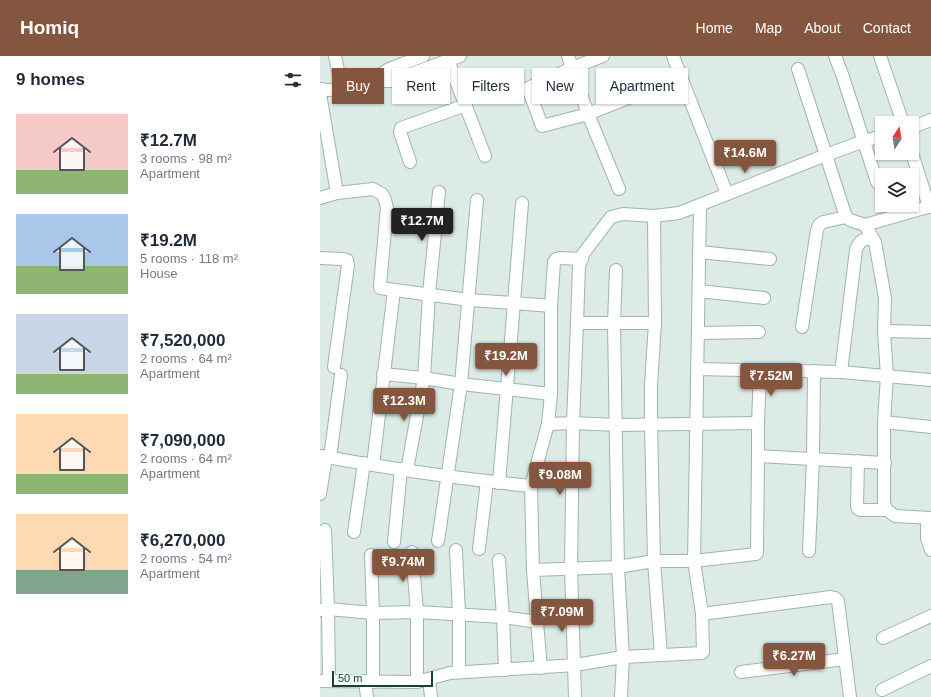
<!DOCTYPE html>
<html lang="en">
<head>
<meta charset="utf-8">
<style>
  :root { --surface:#fff; --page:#f2f2f3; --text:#1f2937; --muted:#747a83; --accent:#84563f }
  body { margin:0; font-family:Arial,sans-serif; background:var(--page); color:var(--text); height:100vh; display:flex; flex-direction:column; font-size:15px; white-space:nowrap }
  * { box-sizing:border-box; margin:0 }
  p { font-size:13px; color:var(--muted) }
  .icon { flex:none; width:22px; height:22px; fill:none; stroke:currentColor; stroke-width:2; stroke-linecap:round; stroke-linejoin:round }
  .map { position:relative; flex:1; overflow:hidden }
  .sheet { display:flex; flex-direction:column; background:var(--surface); width:320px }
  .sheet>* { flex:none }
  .hud { position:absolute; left:12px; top:12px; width:380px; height:36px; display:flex; gap:8px }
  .needle { width:26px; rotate:12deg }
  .tools { position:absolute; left:555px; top:60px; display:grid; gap:8px }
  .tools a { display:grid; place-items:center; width:44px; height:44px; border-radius:0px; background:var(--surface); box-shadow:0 1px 3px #0004; font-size:20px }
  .scale { position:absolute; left:12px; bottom:10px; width:101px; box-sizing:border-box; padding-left:4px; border:2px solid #1e3c38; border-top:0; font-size:11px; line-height:14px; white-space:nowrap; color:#1e3c38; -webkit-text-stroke:3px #eef7f4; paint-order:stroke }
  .price { position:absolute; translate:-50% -34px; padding:0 9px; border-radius:4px; background:var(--accent); color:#fff; font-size:13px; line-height:26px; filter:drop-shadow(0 1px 2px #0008) }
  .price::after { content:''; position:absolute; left:50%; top:24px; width:12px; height:9px; margin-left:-6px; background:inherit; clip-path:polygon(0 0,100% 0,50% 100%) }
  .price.current { background:#222; color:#fff }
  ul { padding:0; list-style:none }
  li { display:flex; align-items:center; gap:12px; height:100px; padding:0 16px }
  li span { display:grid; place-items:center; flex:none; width:112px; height:80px; border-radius:0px; color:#555 }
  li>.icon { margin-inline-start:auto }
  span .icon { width:48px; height:48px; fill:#fffc; stroke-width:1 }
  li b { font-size:17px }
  h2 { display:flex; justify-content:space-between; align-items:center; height:48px; padding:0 16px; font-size:17px }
  .pill { padding:0 14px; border-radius:0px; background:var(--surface); box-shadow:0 1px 3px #0004; font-size:14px; line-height:36px }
  .pill.current { background:var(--accent); color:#fff }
  header { display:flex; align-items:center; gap:24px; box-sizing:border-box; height:56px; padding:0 20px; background:var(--accent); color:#fff }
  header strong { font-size:19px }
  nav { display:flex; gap:22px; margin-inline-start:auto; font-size:14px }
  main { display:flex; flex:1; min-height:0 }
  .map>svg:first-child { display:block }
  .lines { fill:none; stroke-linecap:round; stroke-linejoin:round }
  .minor-casing { stroke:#a0b3af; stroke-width:14 }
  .tertiary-casing { stroke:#a0b3af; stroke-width:14 }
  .minor { stroke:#fff; stroke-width:12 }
  .tertiary { stroke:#fff; stroke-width:12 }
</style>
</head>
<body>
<header>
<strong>Homiq</strong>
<nav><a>Home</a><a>Map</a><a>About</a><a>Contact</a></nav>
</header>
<main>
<section class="sheet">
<h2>9 homes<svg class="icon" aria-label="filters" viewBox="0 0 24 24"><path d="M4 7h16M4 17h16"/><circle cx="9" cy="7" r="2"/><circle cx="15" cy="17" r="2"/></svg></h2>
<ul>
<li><span style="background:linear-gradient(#f6c9c9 70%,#8fb573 0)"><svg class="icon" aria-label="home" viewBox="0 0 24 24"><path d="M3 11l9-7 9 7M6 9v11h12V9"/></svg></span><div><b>₹12.7M</b><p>3 rooms · 98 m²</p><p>Apartment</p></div></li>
<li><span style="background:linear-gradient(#a9c7e8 65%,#8fb573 0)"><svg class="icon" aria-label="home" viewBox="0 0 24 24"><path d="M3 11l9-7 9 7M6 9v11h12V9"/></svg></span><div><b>₹19.2M</b><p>5 rooms · 118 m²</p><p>House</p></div></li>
<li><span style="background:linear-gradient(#c9d6e8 75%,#8fb573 0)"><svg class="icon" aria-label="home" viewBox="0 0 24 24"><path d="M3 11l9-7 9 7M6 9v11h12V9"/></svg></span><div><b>₹7,520,000</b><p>2 rooms · 64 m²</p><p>Apartment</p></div></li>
<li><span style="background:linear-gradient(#ffd9b3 75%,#8fb573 0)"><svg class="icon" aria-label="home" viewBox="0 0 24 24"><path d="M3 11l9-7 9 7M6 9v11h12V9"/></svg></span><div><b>₹7,090,000</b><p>2 rooms · 64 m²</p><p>Apartment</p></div></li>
<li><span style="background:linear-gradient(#ffd9b3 70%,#7fa58c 0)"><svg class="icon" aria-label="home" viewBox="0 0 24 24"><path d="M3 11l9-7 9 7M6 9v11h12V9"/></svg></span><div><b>₹6,270,000</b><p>2 rooms · 54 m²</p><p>Apartment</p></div></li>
</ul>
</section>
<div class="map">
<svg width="611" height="641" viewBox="0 0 611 641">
  <rect width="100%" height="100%" fill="#ddebe7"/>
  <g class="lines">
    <defs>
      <g id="minor">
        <polyline points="15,0 22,33"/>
        <polyline points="248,0 268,58 299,133"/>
        <polyline points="283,0 252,12 208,32 222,70 268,58 361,21 353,0"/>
        <polyline points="515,0 522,18 557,126 562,131"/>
        <polyline points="560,0 583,67"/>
        <polyline points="128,4 165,100"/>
        <polyline points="478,13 526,161 530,164 545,169"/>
        <polyline points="361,21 407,138"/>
        <polyline points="0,38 17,137 53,133 62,138 65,144 67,152 60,229 60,232 149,244 194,247 202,147"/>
        <polyline points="592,71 611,64"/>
        <polyline points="592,97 609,151"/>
        <polyline points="90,106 80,76 81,72 146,49"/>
        <polyline points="0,142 17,137"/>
        <polyline points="380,149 374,505 436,498 437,497 438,400"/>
        <polyline points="611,150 545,169 555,186 565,242 564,275 567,320 564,366 564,448 567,454 575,460 611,462"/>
        <polyline points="334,160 335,267 257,267 259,210 263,198 291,161 303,158 334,160 359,157 506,99 544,85 562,80"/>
        <polyline points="379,196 450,203"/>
        <polyline points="0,202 23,203 27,204 28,209 14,311"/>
        <polyline points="296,214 294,267 298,511 303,601 301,641"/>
        <polyline points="379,235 444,242"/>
        <polyline points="231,250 234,206 236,203 240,202 262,203"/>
        <polyline points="335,267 331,329 331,368 334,505 341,599"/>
        <polyline points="482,271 497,174 499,169 503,166 526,161"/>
        <polyline points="564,275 611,276"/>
        <polyline points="378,277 439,276"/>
        <polyline points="377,313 521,316 611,324"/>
        <path d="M521 316 536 194C540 184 542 184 552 182"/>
        <polyline points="63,318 104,322 141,328 231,338 231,250 194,247 179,427"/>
        <polyline points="231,338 228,368 253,367 296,369 438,367 438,400 565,407"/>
        <polyline points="564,366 611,371"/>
        <polyline points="438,367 440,315"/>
        <path d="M0 400C70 413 140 423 211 430L213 514 298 511 334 505H374L382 558"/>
        <polyline points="10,402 21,319"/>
        <polyline points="538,405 537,450 538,453 541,454 567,454"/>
        <polyline points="53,409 74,234"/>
        <polyline points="87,414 104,322 109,238 119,136"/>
        <polyline points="211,430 228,368"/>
        <polyline points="0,438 6,401"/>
        <polyline points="607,462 607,482 611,494"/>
        <polyline points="5,474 8,553 9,625"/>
        <polyline points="34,476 44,407"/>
        <polyline points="118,485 141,328 157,144"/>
        <polyline points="74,486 81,413"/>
        <polyline points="159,493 167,425"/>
        <polyline points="136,494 139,559 139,616"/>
        <polyline points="489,495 493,403 494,315"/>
        <polyline points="92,496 97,556 97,626"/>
        <polyline points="51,499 53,557 53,626"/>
        <polyline points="179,504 183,561 185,614"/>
        <polyline points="213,514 217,566"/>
        <polyline points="0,554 8,553 53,557 97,556 183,561 217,566 221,612"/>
        <polyline points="563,582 611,560"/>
        <polyline points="421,616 525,603"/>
        <polyline points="109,623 111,641"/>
        <polyline points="0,625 97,626 130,617 241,610 255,609 303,601 382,597 383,596 382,558 511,541 515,542 518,545 530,641"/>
        <polyline points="45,625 47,641"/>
        <polyline points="562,634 611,610"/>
        <polyline points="255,641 251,513 253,367 257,267"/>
      </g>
      <g id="tertiary">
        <polyline points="50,25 72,25 140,0"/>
        <polyline points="0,33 8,34 22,33 50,25 69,13 103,0"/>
      </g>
    </defs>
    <use href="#minor" class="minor-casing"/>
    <use href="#tertiary" class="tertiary-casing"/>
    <use href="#minor" class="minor"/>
    <use href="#tertiary" class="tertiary"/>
  </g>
</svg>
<div class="tools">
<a><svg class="needle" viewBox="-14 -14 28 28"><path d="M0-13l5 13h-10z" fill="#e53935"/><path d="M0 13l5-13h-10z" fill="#747a83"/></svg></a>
<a><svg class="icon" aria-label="layers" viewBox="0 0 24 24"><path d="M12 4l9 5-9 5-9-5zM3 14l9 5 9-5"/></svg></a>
</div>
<div class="scale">50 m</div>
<b class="price" style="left:425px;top:118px">₹14.6M</b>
<b class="price current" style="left:102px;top:186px">₹12.7M</b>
<b class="price" style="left:186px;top:321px">₹19.2M</b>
<b class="price" style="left:451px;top:341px">₹7.52M</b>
<b class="price" style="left:84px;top:366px">₹12.3M</b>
<b class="price" style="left:240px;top:440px">₹9.08M</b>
<b class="price" style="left:83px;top:527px">₹9.74M</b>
<b class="price" style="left:242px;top:577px">₹7.09M</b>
<b class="price" style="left:474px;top:621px">₹6.27M</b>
<div class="hud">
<a class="pill current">Buy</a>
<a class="pill">Rent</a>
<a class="pill">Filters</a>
<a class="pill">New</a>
<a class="pill">Apartment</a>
</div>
</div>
</main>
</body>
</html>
